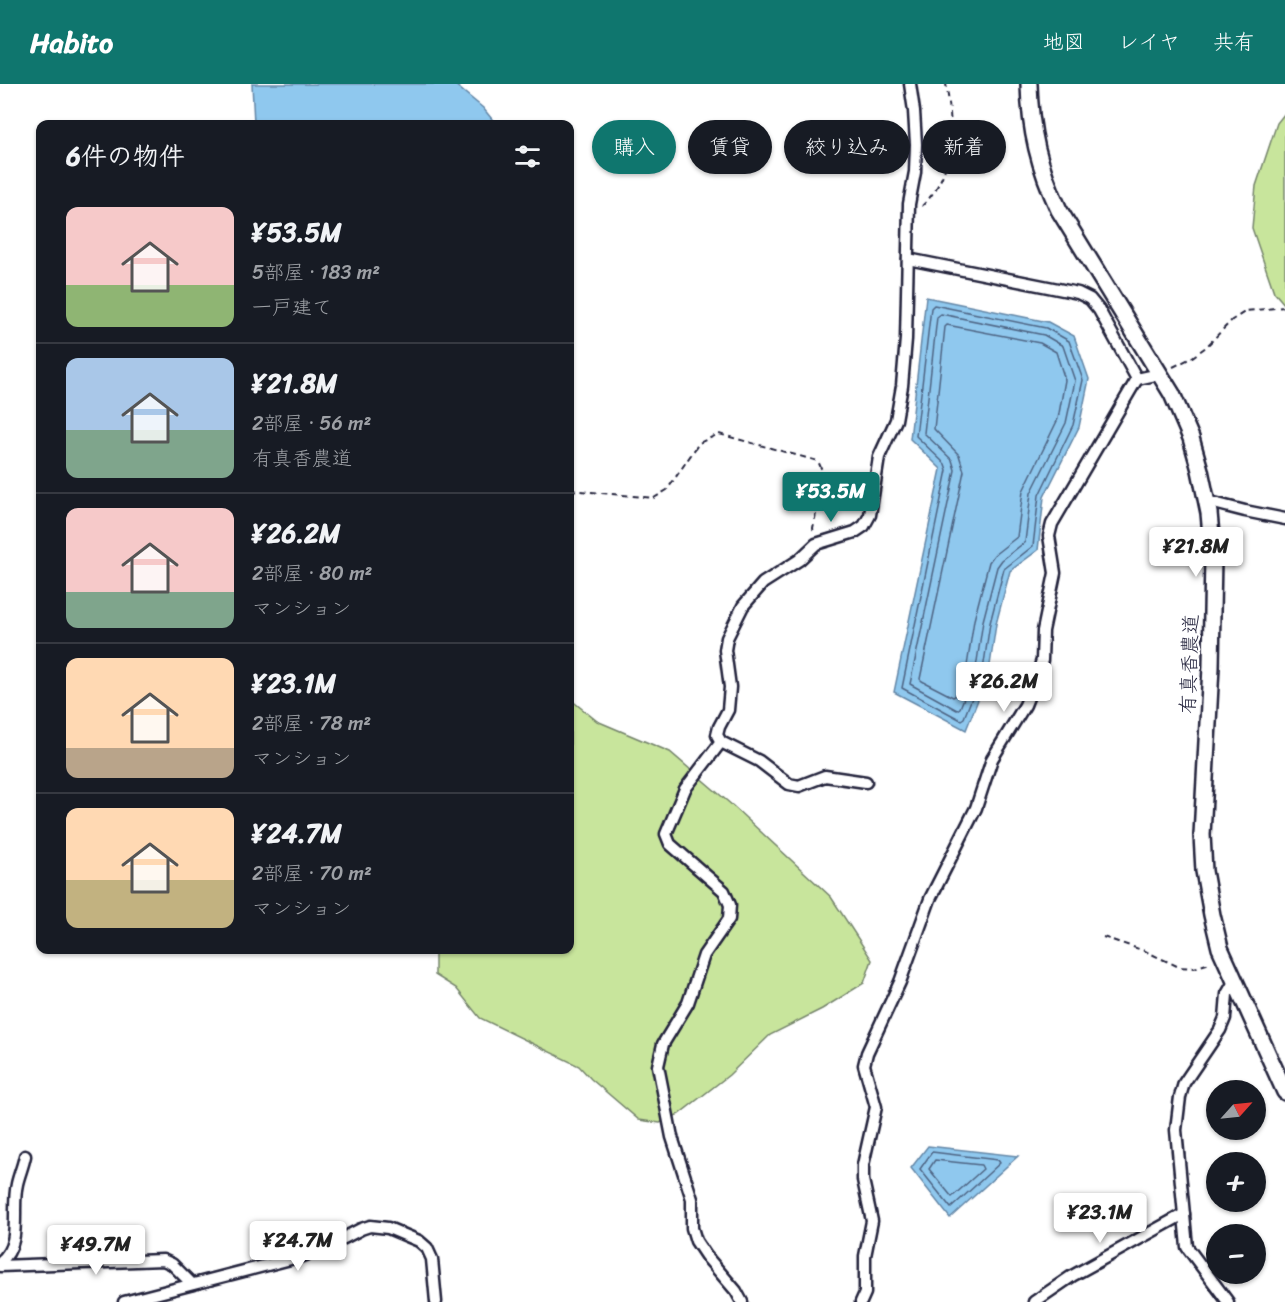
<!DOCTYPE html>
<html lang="ja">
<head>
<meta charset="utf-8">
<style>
  :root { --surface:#171b24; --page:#20242c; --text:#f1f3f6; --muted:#9ea1a6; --line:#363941; --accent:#0f766e }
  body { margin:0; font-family:Sriracha,"Klee One",sans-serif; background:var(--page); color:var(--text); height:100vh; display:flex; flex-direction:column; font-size:22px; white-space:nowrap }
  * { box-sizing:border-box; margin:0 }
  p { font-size:20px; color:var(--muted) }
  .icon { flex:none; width:33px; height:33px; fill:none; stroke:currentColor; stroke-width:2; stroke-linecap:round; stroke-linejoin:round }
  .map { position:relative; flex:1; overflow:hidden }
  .sheet { position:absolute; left:36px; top:36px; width:538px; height:834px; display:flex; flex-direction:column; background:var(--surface); border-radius:12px; box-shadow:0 2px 4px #0004 }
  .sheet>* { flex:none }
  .banner { position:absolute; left:592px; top:36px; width:570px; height:54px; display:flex; gap:12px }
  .needle { width:39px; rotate:63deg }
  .controls { position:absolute; left:1206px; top:996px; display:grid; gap:12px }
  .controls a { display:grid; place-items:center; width:60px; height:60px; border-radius:50%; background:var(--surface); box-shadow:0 2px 4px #0004; font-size:30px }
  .price { position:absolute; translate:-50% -51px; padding:0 14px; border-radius:6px; background:#fff; color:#222; font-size:20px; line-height:39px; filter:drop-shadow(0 2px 3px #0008) }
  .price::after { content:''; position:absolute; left:50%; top:36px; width:18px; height:14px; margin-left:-9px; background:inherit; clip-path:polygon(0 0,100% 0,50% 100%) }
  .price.on { background:var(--accent); color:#fff }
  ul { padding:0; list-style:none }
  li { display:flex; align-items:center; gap:18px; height:150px; padding:0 30px }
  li+li { border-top:2px solid var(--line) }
  li span { display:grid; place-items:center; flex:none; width:168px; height:120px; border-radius:12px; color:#555 }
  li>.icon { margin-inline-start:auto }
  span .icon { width:72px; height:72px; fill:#fffc; stroke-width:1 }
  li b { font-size:26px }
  h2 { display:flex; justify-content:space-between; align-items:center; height:72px; padding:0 30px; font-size:26px }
  .chip { padding:0 21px; border-radius:27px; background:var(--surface); box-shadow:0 2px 4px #0004; font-size:21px; line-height:54px }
  .chip.on { background:var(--accent); color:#fff }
  header { display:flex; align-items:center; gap:36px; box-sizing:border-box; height:84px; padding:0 30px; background:var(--accent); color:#fff }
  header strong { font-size:28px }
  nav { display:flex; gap:33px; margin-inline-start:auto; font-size:21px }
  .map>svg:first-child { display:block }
  .green { fill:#c8e59c; stroke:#75846c; stroke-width:1.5 }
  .water { fill:#8fc8ee; stroke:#6386a6; stroke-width:1.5 }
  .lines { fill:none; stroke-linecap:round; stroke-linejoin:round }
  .shore { stroke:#4e6483; stroke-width:1.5 }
  .street-casing { stroke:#22223b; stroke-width:15 }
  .secondary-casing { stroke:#22223b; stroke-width:20 }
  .path { stroke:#22223b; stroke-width:2; stroke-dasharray:6 4.5; stroke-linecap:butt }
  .street { stroke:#fff; stroke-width:10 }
  .secondary { stroke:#fff; stroke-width:15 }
  .labels { text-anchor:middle; stroke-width:4.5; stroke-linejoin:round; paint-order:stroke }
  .street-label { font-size:20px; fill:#22223b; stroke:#fff }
</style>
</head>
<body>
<header>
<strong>Habito</strong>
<nav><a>地図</a><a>レイヤ</a><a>共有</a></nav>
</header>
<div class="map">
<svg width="1285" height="1218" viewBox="0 0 1285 1218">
  <rect width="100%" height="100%" fill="#fff"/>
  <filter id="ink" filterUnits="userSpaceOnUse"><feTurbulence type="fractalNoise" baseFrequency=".0167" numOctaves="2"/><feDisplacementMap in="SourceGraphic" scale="12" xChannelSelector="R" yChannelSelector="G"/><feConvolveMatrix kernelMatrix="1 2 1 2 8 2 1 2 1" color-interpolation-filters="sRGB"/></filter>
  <g filter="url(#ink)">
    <g class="green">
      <polygon points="1285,29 1285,221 1274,208 1252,144 1256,102 1277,39"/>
      <polygon points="570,615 597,637 670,668 733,722 831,813 872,876 864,899 822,925 770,951 729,991 679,1030 660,1039 639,1036 591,995 579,982 480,934 456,904 435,891 435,866 570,866"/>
    </g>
    <g class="water">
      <polygon points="252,0 454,0 483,24 496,40 251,40 254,39"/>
      <polygon points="926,213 1048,238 1074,252 1089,295 1079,343 1044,413 1038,466 1010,487 996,540 989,588 966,646 894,608 941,385 910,355"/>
      <polygon points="928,1062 1018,1072 950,1134 911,1084"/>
    </g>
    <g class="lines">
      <g class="shore">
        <polygon points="934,221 1046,244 1069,257 1083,296 1073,341 1039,411 1033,462 1004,485 990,539 983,586 964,634 961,636 902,604 947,386 945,380 916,352 931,224"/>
        <polygon points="941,230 1044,251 1063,262 1075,297 1066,339 1031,409 1025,458 1002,476 997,483 983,537 976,584 960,624 957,626 910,600 955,386 952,376 924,349 937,233"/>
        <polygon points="947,241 1040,259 1056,268 1065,296 1058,335 1023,407 1017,453 994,471 989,478 974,536 967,582 955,612 953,613 922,597 920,595 964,387 959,371 934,345 945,243"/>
        <polygon points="932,1068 998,1076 1000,1079 951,1124 920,1085"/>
        <polygon points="935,1076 981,1081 983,1085 952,1113 929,1085"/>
      </g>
      <defs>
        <g id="street">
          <polyline points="1137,295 1160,290"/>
          <polyline points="1206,417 1245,427 1285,435"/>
          <polyline points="721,658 685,705 666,750 670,760 724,807 730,821 729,835 704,871 688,919 663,960 658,982 672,1053 692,1115 692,1144 696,1157 706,1172 736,1207 742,1218"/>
          <polyline points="866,698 825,692 799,702 789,700 759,677 721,658 717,651 719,643 728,626 730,603 725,566 727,554 743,522 763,499 799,476 816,460 855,448 864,442 870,431 879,373 896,336 902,302 906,255 909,120 915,88 916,60 914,27 910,0"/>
          <path d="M0 1178C23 1160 11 1125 17 1100 19 1091 23 1082 25 1072"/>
          <polyline points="0,1182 163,1176 172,1180 192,1200"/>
          <polyline points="124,1218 306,1171 338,1157 361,1145 370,1142 388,1144 419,1157 427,1164 432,1175 436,1218"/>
          <polyline points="861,1218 865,1209 865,1172 872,1137 863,1096 863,1081 876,1023 864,981 867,969 900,898 930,815 976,724 992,675 1025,621 1039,586 1042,576 1043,547 1055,489 1049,452 1052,440 1137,295 1099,226 1090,215 1078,209 908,175"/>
          <polyline points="1034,1218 1072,1192 1184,1130"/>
          <polyline points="1228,1218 1187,1163 1176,1046 1180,1013 1184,999 1220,946 1225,934 1227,910 1234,898"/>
        </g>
        <path id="secondary" d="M1029 0C1030 47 1039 83 1059 126L1172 310 1191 354 1200 386 1209 429 1213 473 1211 583 1202 751 1204 787 1212 831 1220 864 1285 1008"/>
      </defs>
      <use href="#street" class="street-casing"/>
      <use href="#secondary" class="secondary-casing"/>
      <g class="path">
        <path d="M922 122C955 90 954 43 946 0"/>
        <polyline points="1173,283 1191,274 1206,263 1232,236 1246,227 1285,223"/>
        <polyline points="570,406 654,414 667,406 699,359 719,350 818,377 824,391 813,444 814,450"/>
        <polyline points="1103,853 1145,867 1179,883 1194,884 1210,879"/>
      </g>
      <use href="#street" class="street"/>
      <use href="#secondary" class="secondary"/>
    </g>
  </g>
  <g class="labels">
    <g class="street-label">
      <text transform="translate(1189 580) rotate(-88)" y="7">有真香農道</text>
    </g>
  </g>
</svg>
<div class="controls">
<a><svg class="needle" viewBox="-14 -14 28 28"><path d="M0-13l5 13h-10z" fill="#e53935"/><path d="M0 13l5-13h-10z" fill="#9ea1a6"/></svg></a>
<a>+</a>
<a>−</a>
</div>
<b class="price on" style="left:831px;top:439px">¥53.5M</b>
<b class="price" style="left:1196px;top:494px">¥21.8M</b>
<b class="price" style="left:1004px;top:629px">¥26.2M</b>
<b class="price" style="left:1100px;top:1160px">¥23.1M</b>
<b class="price" style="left:298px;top:1188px">¥24.7M</b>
<b class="price" style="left:96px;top:1192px">¥49.7M</b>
<div class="banner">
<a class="chip on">購入</a>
<a class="chip">賃貸</a>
<a class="chip">絞り込み</a>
<a class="chip">新着</a>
</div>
<section class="sheet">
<h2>6件の物件<svg class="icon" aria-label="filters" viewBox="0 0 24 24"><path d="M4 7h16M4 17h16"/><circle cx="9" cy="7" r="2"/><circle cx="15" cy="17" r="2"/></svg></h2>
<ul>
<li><span style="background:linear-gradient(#f6c9c9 65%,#8fb573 0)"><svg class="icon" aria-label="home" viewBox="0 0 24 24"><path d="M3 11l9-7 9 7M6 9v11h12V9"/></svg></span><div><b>¥53.5M</b><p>5部屋 · 183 m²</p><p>一戸建て</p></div></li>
<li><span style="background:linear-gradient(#a9c7e8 60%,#7fa58c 0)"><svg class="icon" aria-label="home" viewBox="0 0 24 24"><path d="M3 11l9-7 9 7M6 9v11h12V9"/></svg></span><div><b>¥21.8M</b><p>2部屋 · 56 m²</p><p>有真香農道</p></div></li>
<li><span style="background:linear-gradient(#f6c9c9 70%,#7fa58c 0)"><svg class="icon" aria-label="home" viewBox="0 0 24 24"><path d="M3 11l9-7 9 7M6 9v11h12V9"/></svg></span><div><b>¥26.2M</b><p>2部屋 · 80 m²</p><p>マンション</p></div></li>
<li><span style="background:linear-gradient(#ffd9b3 75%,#b9a48a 0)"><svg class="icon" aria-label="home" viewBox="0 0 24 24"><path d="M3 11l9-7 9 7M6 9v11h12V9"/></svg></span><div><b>¥23.1M</b><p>2部屋 · 78 m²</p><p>マンション</p></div></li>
<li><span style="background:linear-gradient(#ffd9b3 60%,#c2b280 0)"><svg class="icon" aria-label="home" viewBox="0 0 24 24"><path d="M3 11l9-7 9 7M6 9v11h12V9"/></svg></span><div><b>¥24.7M</b><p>2部屋 · 70 m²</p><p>マンション</p></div></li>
</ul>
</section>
</div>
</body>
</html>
